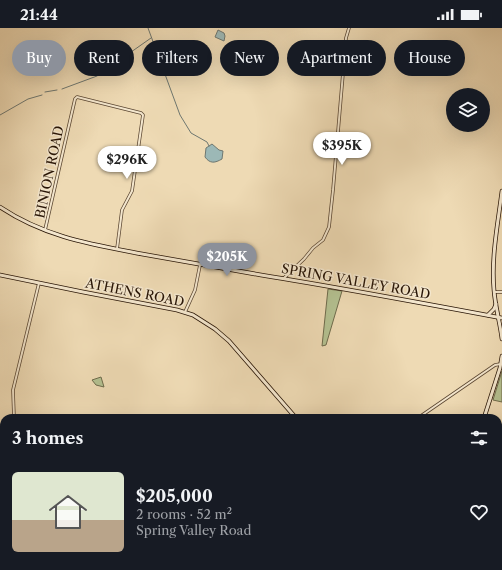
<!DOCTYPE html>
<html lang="en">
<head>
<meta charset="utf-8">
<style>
  :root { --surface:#171b24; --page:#242831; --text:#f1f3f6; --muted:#9ea1a6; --line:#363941; --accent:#8c9099 }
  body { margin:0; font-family:"Libre Caslon Text",serif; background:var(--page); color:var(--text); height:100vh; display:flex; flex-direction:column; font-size:15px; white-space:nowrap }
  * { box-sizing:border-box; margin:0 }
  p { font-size:13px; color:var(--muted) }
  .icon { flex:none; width:22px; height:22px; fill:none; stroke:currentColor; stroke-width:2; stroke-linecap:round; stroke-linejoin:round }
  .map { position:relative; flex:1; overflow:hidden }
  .sheet { position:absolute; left:0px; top:386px; width:502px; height:156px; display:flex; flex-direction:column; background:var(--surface); border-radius:12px 12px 0 0; box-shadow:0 4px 16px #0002 }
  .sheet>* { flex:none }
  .guide { position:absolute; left:12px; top:12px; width:478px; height:36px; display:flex; gap:8px }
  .buttons { position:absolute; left:446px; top:60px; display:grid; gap:8px }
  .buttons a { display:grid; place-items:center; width:44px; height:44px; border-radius:50%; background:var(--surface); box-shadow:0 4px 16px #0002; font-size:20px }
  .price { position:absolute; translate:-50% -34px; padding:0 9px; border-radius:14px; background:#fff; color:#222; font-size:13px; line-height:26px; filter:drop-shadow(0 1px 2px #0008) }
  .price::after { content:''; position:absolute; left:50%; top:24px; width:12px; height:9px; margin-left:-6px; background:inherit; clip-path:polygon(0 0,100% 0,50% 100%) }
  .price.current { background:var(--accent); color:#fff }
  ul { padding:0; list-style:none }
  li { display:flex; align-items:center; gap:12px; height:100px; padding:0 12px }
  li+li { border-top:1px solid var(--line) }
  li span { display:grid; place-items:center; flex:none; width:112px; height:80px; border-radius:6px; color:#555 }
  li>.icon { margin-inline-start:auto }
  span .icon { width:48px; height:48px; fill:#fffc; stroke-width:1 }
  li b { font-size:17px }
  h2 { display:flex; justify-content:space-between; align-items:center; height:48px; padding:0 12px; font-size:17px }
  .chip { padding:0 14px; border-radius:18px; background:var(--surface); box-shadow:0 4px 16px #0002; font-size:14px; line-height:36px }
  .chip.current { background:var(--accent); color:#fff }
  .status { display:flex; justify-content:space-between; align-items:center; height:28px; padding:0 20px; background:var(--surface); direction:ltr }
  .status svg { height:11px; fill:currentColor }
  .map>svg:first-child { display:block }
  .green { fill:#b4c191; stroke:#6e6b4c }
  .water { fill:#9cb8b6; stroke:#6e7770 }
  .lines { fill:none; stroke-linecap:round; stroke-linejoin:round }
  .stream { stroke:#6e7770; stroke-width:1 }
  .street-casing { stroke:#5a4632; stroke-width:3.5 }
  .secondary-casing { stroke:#281506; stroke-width:4.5 }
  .street { stroke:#f4e7ce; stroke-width:2 }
  .secondary { stroke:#f4e7ce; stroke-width:3 }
  .labels { text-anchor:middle; stroke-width:3; stroke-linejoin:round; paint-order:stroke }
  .street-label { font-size:13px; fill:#281506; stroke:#f4e7ce }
</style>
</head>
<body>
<div class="status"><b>21:44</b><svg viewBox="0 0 49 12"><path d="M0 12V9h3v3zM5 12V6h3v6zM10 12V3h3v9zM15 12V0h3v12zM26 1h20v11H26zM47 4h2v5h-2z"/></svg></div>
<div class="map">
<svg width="502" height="542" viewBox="0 0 502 542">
  <rect width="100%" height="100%" fill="#eedab4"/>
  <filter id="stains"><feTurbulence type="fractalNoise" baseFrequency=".005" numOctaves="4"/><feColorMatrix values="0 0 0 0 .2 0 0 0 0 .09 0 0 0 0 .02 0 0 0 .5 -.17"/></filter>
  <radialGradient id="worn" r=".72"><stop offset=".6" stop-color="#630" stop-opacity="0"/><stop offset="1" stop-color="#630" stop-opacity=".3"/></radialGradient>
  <g class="green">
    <polygon points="328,261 342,263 326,317 322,318"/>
    <polygon points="502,343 502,374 493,372"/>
    <polygon points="101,349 104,359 96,357 92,352"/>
    <polygon points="165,538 193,538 189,542 162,542"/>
  </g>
  <g class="water">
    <polygon points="218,2 224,5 225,8 224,13 215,9"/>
    <path d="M212 116 219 122 223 123 222 131C215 135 210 136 205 129L206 120Z"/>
  </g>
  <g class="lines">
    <g class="stream">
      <polyline points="148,0 180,87 191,105 207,114 209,118"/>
      <polyline points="62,61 97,48 151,10"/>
      <polyline points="45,64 57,62"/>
      <polyline points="0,87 28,71 42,67"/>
      <polyline points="32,542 32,539"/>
    </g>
    <defs>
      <g id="street">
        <polyline points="45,202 75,71 77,69 141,85 143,87 132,163 122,182 117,221"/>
        <polyline points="284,250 304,231 313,220 323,212 329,199 333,162 346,10 349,0"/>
        <polyline points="494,264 502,264"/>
        <polyline points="185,284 195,262 200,237"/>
        <polyline points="14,390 13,362 39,255"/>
        <polyline points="418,390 495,337 501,336"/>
        <polyline points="32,538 39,541 46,538"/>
        <polyline points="417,542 419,538"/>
      </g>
      <g id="secondary">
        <path d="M502 163C498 195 491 229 494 262 495 278 500 294 502 311"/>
        <path d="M0 179C45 209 90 216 142 226 182 233 221 240 261 247 342 260 422 275 502 290"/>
        <polyline points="0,247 83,264 177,282 193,287 215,301 229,313 296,390"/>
        <polyline points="488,287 494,281 496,276"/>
        <polyline points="484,390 500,340 502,328"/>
        <polyline points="461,538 467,542"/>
      </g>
    </defs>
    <use href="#street" class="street-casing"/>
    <use href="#secondary" class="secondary-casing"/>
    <use href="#street" class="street"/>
    <use href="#secondary" class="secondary"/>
  </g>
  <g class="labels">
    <g class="street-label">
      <text transform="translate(49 144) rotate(-78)" y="5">BINION ROAD</text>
      <text transform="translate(356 253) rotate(10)" y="5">SPRING VALLEY ROAD</text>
      <text transform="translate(135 264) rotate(11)" y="5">ATHENS ROAD</text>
    </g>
  </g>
  <rect width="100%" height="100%" filter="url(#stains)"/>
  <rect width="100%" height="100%" fill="url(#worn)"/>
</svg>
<div class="buttons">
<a><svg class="icon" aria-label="layers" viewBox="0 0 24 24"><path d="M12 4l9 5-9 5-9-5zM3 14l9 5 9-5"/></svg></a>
</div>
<b class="price" style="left:342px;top:138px">$395K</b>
<b class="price" style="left:127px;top:152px">$296K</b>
<b class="price current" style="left:227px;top:249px">$205K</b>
<div class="guide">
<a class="chip current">Buy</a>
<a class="chip">Rent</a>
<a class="chip">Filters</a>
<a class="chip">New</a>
<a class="chip">Apartment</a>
<a class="chip">House</a>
</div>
<section class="sheet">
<h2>3 homes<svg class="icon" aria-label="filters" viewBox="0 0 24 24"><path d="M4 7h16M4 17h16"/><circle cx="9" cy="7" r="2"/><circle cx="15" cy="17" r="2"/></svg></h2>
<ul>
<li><span style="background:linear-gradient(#dfe7d0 60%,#b9a48a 0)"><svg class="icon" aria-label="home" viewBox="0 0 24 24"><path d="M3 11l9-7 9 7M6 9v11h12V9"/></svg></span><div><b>$205,000</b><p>2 rooms · 52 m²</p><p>Spring Valley Road</p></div><svg class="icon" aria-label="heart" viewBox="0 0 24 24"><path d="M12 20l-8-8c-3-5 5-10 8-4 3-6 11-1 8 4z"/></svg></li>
</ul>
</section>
</div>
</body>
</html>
